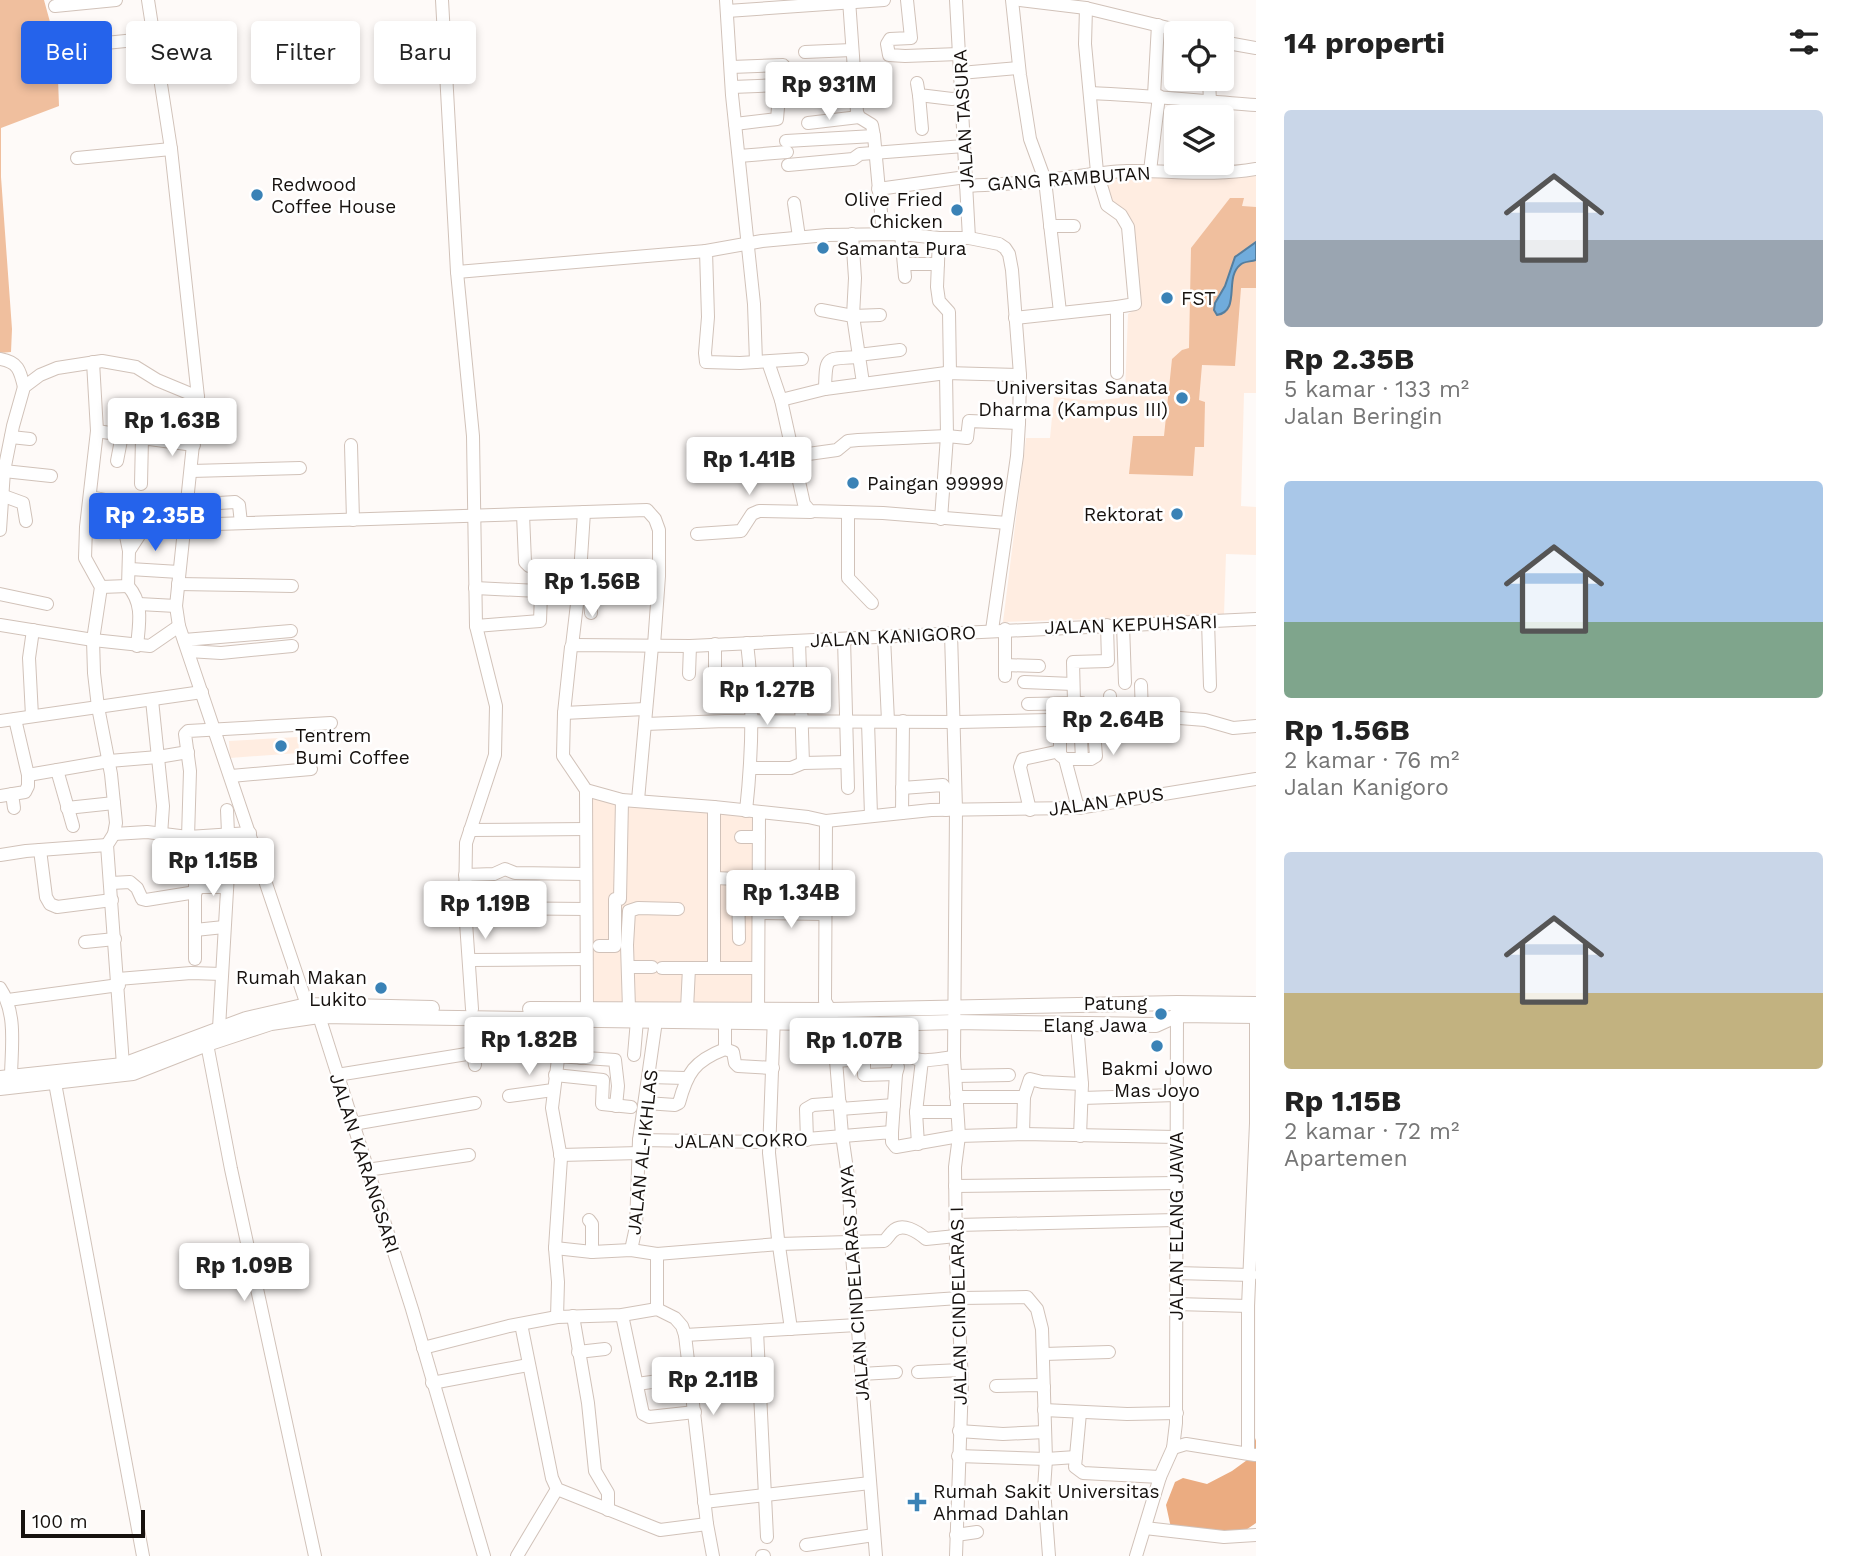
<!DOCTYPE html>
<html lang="id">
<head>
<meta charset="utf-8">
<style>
  :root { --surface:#fff; --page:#f2f2f2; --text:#222; --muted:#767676; --accent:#2563eb }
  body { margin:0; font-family:"Work Sans",sans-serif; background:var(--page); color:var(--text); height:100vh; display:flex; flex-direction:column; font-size:26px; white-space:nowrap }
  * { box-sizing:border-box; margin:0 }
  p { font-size:23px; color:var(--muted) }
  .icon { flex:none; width:38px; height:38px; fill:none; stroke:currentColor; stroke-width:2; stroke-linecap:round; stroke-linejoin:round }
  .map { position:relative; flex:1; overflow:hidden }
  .sheet { display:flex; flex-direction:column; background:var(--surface); width:595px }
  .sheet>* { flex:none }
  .guide { position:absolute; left:21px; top:21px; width:665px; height:63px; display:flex; gap:14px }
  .fabs { position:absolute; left:1164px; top:21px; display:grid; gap:14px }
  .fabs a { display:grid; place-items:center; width:70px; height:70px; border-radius:7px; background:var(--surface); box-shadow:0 4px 10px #0003; font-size:35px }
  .scale { position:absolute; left:21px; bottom:18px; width:124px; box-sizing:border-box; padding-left:7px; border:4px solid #16110e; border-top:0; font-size:19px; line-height:24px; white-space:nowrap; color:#16110e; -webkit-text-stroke:5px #fff; paint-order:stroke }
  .price { position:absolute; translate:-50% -60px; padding:0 16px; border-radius:7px; background:#fff; color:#222; font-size:23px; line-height:46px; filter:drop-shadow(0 2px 4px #0008) }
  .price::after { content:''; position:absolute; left:50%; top:42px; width:21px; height:16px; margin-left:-10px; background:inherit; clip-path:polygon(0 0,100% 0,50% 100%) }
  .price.active { background:var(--accent); color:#fff }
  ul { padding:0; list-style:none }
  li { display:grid; align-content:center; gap:14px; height:371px; padding:0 28px }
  li span { display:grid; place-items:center; height:217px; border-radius:7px; color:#555 }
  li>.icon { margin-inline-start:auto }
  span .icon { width:126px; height:126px; fill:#fffc; stroke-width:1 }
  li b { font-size:30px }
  h2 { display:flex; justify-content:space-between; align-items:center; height:84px; padding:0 28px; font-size:30px }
  .tag { padding:0 24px; border-radius:7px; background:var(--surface); box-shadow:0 4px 10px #0003; font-size:24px; line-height:63px }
  .tag.active { background:var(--accent); color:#fff }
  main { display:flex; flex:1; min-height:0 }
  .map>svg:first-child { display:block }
  .built { fill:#ffede1 }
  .green { fill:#f0bf9e }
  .forest { fill:#ebac81 }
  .water { fill:#70acdc; stroke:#557e9e; stroke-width:2 }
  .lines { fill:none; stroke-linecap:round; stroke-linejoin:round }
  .minor-casing { stroke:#d1c2b9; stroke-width:14 }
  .major-casing { stroke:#d1c2b9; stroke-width:16 }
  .minor { stroke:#fff; stroke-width:12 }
  .major { stroke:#fff; stroke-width:14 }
  .poi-dot { fill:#3a82b6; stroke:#fff; stroke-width:2.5 }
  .labels { text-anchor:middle; stroke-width:5; stroke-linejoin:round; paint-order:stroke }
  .street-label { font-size:19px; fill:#16110e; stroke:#fff }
  .poi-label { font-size:19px; fill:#16110e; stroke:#fff; text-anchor:start }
</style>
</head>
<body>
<main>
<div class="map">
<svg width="1256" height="1556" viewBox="0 0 1256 1556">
  <rect width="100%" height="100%" fill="#fefaf8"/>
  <g class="built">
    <polygon points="1256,172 1256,393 1244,393 1241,506 1256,507 1256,555 1226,554 1224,615 1003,622 1026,438 1050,438 1054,397 1092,401 1119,398 1125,393 1128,314 1137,308 1130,223 1110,204 1100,176"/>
    <polygon points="298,737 299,753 230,758 229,741"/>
    <polygon points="586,790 759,813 758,1009 587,1009"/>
  </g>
  <g class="green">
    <polygon points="0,0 44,0 50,22 52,51 58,79 59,106 1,128 1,177 12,329 11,352 0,353"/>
    <polygon points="1230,198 1244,198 1242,206 1256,207 1256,288 1241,288 1235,366 1202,365 1199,400 1205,402 1204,447 1195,447 1193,476 1129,474 1133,436 1164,436 1172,359 1182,350 1189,348 1191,248"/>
  </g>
  <polygon class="forest" points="1256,1438 1256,1523 1234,1538 1171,1528 1166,1505 1175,1482 1183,1478 1207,1484 1232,1471 1254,1455 1250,1454"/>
  <path class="water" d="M1256 242V260C1250 262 1244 261 1240 265 1224 278 1241 311 1217 315L1214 310 1215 303 1225 286 1235 257Z"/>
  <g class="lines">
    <defs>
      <g id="minor">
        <polyline points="148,0 171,149 198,397 176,606 179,626 307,1005"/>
        <polyline points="442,0 457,272 473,436 476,626 496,706 495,755 466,843 465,908 472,1009"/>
        <polyline points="726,0 732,95 754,304 756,362"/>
        <polyline points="849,0 857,112 859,117 872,125 874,136 883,234"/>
        <polyline points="907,0 911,38 890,39 887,44 889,55 905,56 959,54"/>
        <polyline points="956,0 969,238"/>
        <polyline points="1012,0 1020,75 1030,139 1045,180 1060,312"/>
        <polyline points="1020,0 1086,8 1189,33"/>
        <polyline points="55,6 116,0"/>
        <polyline points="1086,8 1085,44 1097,172 1107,205 1121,215 1128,227 1135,304 1117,307 1117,373"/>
        <polyline points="727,11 884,0"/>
        <polyline points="1222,42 1256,48"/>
        <polyline points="76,46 155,38"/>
        <polyline points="805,52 852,50"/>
        <polyline points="731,67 783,65 786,69 784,80 780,85 732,87"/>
        <polyline points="960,73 1019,68"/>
        <polyline points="1209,79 1210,102"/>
        <polyline points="917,83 919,95 952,99 961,98"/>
        <path d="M1090 93C1145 95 1200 101 1256 105"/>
        <polyline points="919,95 922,129"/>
        <polyline points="1154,95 1158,25"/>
        <polyline points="808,123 859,117"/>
        <polyline points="735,124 777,119 780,85"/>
        <polyline points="786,141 874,136"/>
        <polyline points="739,156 787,152"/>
        <polyline points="77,158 171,149"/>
        <polyline points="788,165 853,159 860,154 964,146"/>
        <polyline points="1150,171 1159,96"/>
        <path d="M966 186C993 184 1020 184 1047 180 1074 177 1100 172 1127 171 1170 170 1213 177 1256 169"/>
        <polyline points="878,189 966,177"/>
        <polyline points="794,203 799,237"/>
        <polyline points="1050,226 1074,226"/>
        <polyline points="852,234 855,278 853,316 863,383"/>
        <polyline points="901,234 905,277"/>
        <polyline points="939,238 937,287 939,301 949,312 950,373"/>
        <polyline points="904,264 938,264"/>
        <polyline points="457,272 706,251"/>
        <polyline points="821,310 853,316 880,315"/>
        <polyline points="1015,318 1117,307"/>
        <polyline points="858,355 900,350"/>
        <path d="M0 359C18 362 20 370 24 387"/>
        <polyline points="802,359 740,363 706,362 705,353 708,317 706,251 762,241 827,235 901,234 939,238 969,238 999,244 1005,248 1009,254 1012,270 1020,375 1019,423 1017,456 992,630"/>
        <polyline points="93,362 97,431 86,527 85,558 101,587 93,640 94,673 98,707 111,774 116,823 114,834 107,845 123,1065"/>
        <polyline points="768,362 781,400 825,389 946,373 1020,375"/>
        <path d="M825 389C826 355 825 359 859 357"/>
        <polyline points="781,400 804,504 810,511 883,513 1007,523"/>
        <polyline points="97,431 142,438"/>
        <polyline points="11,437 30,439"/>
        <polyline points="351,445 353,520"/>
        <polyline points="794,456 837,450 848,441 858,440 947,436 967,438 969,421 1019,423"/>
        <polyline points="117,461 122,435"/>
        <polyline points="4,471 51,476"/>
        <polyline points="191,471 300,468"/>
        <polyline points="141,484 142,438 194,445"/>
        <polyline points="1,495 23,503 26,521"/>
        <polyline points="90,497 116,502 120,506 129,551"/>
        <polyline points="187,505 235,502 239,505 241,523"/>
        <polyline points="584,512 579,589 626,590"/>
        <polyline points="848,512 848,578 872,603"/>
        <polyline points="523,514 525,562 529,566"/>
        <polyline points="941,519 947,436 946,373"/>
        <polyline points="185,525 647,510 655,519 659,530 659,576 654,645"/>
        <polyline points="0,530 4,471 13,426 24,387 40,375 57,368 102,361 136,367 157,380 198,397"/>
        <polyline points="697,534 741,531 752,514 759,511 811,512"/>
        <polyline points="130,569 179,572"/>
        <polyline points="178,584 292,586"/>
        <path d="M128 586C144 604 139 624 137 646"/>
        <polyline points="101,587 128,586 129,551 153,514 188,499"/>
        <polyline points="475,588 539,591 541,594 540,621 476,626"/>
        <polyline points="589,590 591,613"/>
        <polyline points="0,594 47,604"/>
        <polyline points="139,604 176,606"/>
        <polyline points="1256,619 690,646 574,645 571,647 564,713 563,756 586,790 622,800 714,807 808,817 826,821 931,810 1078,808 1256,779"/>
        <polyline points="1208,621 1210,686"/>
        <polyline points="1123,624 1125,683"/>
        <polyline points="0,625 93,640 150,646 179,626"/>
        <polyline points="951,633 956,809 954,1057 959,1136 955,1167 956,1260 962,1382 956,1556"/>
        <polyline points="884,637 888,721"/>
        <polyline points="844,639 848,788"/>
        <polyline points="184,640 291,631"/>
        <polyline points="799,641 803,763"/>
        <polyline points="715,644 715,685"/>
        <polyline points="572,646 579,587"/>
        <polyline points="188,651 221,653 292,646"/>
        <polyline points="1005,665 1039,666"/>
        <polyline points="689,674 690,646"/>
        <polyline points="1005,676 1005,629"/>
        <polyline points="1024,682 1073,684"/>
        <polyline points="1141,685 1142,715"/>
        <polyline points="1110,696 1111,717"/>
        <polyline points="152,700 163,806 161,835"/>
        <polyline points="1074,702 1073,662 1108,661 1107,625"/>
        <polyline points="1028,704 1082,703 1084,719"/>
        <polyline points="564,713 645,709"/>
        <polyline points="32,716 29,658 33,630"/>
        <polyline points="15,719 28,775"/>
        <polyline points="1060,719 1060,755 1065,759 1078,808"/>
        <polyline points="0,721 202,692"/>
        <polyline points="868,722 871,815"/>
        <polyline points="645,724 725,721 958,722 1094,719 1142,715 1205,720 1233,728 1256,726"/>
        <polyline points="1065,759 1082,759 1080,719"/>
        <polyline points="1082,759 1091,759 1096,756 1093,719"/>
        <polyline points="751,768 791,768 803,763 847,762"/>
        <polyline points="57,770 73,826"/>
        <polyline points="231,776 311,769"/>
        <polyline points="902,788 943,785 946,789 946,810"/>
        <polyline points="586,790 587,1009"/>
        <polyline points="12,794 14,808"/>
        <polyline points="0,796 25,792 28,786 28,775 109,761 158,757 188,752"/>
        <polyline points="638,800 652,646"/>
        <polyline points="67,808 114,803"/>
        <polyline points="1030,810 1020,767 1023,759 1060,751"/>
        <path d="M746 811C752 756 754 699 747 643"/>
        <polyline points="902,813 903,721"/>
        <polyline points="826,821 825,1001 830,1010 833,1023 842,1135 849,1183 851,1242 876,1556"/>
        <polyline points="470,830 586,829"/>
        <polyline points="114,834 147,832 188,837 250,833"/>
        <polyline points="164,835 164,857 168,868"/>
        <polyline points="188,837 190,771 185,734 188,731 331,723"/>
        <polyline points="741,837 759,837"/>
        <polyline points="40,850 46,897 50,904 57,907 112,900"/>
        <polyline points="0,855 26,851 107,845"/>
        <polyline points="465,875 494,874 505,869 515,873 586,874"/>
        <polyline points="715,878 738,879 739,939"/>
        <polyline points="111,883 130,882 137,888 142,899 146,900 196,892"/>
        <polyline points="196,887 227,887"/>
        <polyline points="465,908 586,909"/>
        <polyline points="758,913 824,914"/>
        <polyline points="195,930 224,927"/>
        <polyline points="85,942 115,939"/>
        <polyline points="599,946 615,946 615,899 620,899 622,800"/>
        <polyline points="195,959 195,866"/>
        <polyline points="470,960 586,959"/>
        <polyline points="628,967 652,967"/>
        <polyline points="662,968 758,968"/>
        <polyline points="714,968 714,807"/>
        <polyline points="118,979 191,973 222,974"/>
        <path d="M0 988C19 1016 10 1055 11 1086"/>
        <polyline points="8,1000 119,985"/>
        <polyline points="629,1009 627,945 629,911 638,908 678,909"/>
        <polyline points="687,1009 689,968"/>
        <polyline points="319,1016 412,1309 484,1556"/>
        <polyline points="774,1016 769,1153 778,1239 791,1329"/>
        <polyline points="758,1019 759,813"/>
        <polyline points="1077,1024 1082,1084"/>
        <polyline points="219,1028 229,856 227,810"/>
        <polyline points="207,1044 231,1169 315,1556"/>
        <polyline points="725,1049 733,1052 735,1063 738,1066 773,1068"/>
        <polyline points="634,1055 637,1020"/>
        <polyline points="557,1056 615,1060 618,1086 616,1106"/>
        <polyline points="581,1058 585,1020"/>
        <polyline points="836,1061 863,1059"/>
        <path d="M896 1074 864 1075V1048C886 1036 900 1057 921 1060 931 1061 943 1058 954 1057"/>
        <polyline points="337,1075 473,1053 475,1065"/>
        <polyline points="555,1075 603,1080 602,1104 631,1107"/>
        <polyline points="956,1076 1009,1075"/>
        <polyline points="649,1077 685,1078"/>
        <polyline points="55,1083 143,1556"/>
        <polyline points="509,1096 553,1090"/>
        <polyline points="956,1097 1024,1097 1030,1079 1042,1082 1082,1084 1080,1136"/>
        <polyline points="1082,1098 1176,1095"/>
        <path d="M646 1103 675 1105 679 1103C687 1073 694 1061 725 1049V1021"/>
        <polyline points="840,1109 894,1105"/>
        <polyline points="916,1112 922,1060"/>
        <polyline points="353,1124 475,1103"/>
        <polyline points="892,1132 896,1074 898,1067"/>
        <polyline points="1023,1134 1024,1097"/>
        <polyline points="639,1140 770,1142 892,1132 892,1142 896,1147 959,1136 1023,1134 1176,1137"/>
        <polyline points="807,1140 806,1109 813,1105 840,1103"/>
        <polyline points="918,1144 916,1112 957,1112"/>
        <polyline points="560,1155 640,1153"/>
        <polyline points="367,1170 469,1155"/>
        <polyline points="955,1186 1176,1183"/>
        <polyline points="589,1220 592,1224 592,1252"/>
        <polyline points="957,1225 1176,1220"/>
        <path d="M555 1248 592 1252 631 1250 657 1254 779 1244 884 1241C887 1239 889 1235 892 1232 902 1221 918 1232 926 1239L956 1236"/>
        <polyline points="631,1250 636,1227 639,1140 656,1021"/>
        <polyline points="657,1254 657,1309"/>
        <polyline points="1176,1273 1251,1275"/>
        <polyline points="1176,1304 1248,1306"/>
        <polyline points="856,1305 959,1298 1027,1297 1037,1309 1042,1329 1046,1459 1044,1489 1049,1556"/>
        <polyline points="622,1315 643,1414 649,1417 695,1412"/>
        <polyline points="573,1316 588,1403 595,1471 608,1493 608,1510"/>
        <polyline points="557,1317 558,1282 555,1248 561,1158 552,1108 564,1010"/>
        <polyline points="521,1324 552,1478 557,1489 660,1530 707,1524"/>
        <polyline points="757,1331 767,1537"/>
        <polyline points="685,1335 707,1524 713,1556"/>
        <polyline points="423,1348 509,1326 557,1317 622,1315 657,1309 675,1318 682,1326 685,1335 857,1325"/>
        <polyline points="578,1352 605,1349"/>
        <polyline points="1044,1354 1109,1352"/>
        <polyline points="918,1372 961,1370"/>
        <polyline points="861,1374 896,1372"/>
        <polyline points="432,1383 528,1365"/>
        <polyline points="637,1384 673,1379"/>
        <polyline points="996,1386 1040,1385 1044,1387"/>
        <polyline points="1044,1410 1127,1414 1177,1413"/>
        <polyline points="1080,1413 1075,1467 1083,1473 1160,1477"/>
        <polyline points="959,1431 1003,1434 1045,1432"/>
        <polyline points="1173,1448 1186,1444 1255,1455"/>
        <polyline points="1248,1453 1248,1306 1256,1123 1256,1020"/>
        <polyline points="958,1456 1046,1459 1076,1457"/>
        <polyline points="704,1502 870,1483"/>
        <polyline points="1145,1528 1224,1537 1256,1535"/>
        <polyline points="956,1535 977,1532"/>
        <polyline points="806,1545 874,1535"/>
        <polyline points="517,1556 557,1489"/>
        <polyline points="762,1556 764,1556"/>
        <polyline points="1136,1556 1160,1477 1173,1448 1176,1423 1177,1006"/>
      </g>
      <g id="major">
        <polyline points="530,1009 830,1010 1177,1003 1256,1004"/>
        <polyline points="0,1078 123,1065 246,1019 307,1005 432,1008"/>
        <polyline points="0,1088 133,1073 207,1044 271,1023 319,1016 880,1024 954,1022 1156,1025 1178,1015 1256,1016"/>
      </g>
    </defs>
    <use href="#minor" class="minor-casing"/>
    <use href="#major" class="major-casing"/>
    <use href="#minor" class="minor"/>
    <use href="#major" class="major"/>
  </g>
  <g class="poi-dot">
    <circle cx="257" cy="195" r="7"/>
    <circle cx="957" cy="210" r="7"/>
    <circle cx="823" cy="248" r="7"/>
    <circle cx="1167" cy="298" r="7"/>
    <circle cx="1182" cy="398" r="7"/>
    <circle cx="853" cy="483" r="7"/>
    <circle cx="1177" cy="514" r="7"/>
    <circle cx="281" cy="746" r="7"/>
    <circle cx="381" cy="988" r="7"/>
    <circle cx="1161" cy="1014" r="7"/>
    <circle cx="1157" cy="1046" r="7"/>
    <path d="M913.5 1491.5h7v7h7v7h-7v7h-7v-7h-7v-7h7z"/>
  </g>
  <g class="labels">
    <g class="street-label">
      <text transform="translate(963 119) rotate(-93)" y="7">JALAN TASURA</text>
      <text transform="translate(1069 178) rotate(-4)" y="7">GANG RAMBUTAN</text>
      <text transform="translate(1131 624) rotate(-2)" y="7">JALAN KEPUHSARI</text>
      <text transform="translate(893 636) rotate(-3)" y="7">JALAN KANIGORO</text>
      <text transform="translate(1106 801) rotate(-8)" y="7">JALAN APUS</text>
      <text transform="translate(741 1140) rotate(-1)" y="7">JALAN COKRO</text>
      <text transform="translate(642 1152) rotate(-84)" y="7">JALAN AL-IKHLAS</text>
      <text transform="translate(365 1163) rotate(72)" y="7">JALAN KARANGSARI</text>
      <text transform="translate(1176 1226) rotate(-90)" y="7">JALAN ELANG JAWA</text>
      <text transform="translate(854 1283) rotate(-94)" y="7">JALAN CINDELARAS JAYA</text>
      <text transform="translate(958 1306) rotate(-91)" y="7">JALAN CINDELARAS I</text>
    </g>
    <g class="poi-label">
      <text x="271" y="191">Redwood<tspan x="271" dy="22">Coffee House</tspan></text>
      <text x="943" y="206" text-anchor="end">Olive Fried<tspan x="943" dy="22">Chicken</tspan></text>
      <text x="837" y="255">Samanta Pura</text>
      <text x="1181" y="305">FST</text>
      <text x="1168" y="394" text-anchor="end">Universitas Sanata<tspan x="1168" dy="22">Dharma (Kampus III)</tspan></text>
      <text x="867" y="490">Paingan 99999</text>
      <text x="1163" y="521" text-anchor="end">Rektorat</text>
      <text x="295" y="742">Tentrem<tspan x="295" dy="22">Bumi Coffee</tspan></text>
      <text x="367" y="984" text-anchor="end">Rumah Makan<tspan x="367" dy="22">Lukito</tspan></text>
      <text x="1147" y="1010" text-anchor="end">Patung<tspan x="1147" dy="22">Elang Jawa</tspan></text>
      <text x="1157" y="1075" text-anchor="middle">Bakmi Jowo<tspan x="1157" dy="22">Mas Joyo</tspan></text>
      <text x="933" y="1498">Rumah Sakit Universitas<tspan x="933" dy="22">Ahmad Dahlan</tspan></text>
    </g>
  </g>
</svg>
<div class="fabs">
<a><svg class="icon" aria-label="locate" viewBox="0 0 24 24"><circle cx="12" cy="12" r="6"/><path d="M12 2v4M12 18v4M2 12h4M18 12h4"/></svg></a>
<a><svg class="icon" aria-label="layers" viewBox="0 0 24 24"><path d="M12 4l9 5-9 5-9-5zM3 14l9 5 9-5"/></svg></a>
</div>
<div class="scale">100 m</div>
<b class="price" style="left:829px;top:122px">Rp 931M</b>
<b class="price" style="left:172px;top:458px">Rp 1.63B</b>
<b class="price" style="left:749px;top:497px">Rp 1.41B</b>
<b class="price active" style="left:155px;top:553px">Rp 2.35B</b>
<b class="price" style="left:592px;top:619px">Rp 1.56B</b>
<b class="price" style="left:767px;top:727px">Rp 1.27B</b>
<b class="price" style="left:1113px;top:757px">Rp 2.64B</b>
<b class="price" style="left:213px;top:898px">Rp 1.15B</b>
<b class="price" style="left:791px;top:930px">Rp 1.34B</b>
<b class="price" style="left:485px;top:941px">Rp 1.19B</b>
<b class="price" style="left:529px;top:1077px">Rp 1.82B</b>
<b class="price" style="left:854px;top:1078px">Rp 1.07B</b>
<b class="price" style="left:244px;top:1303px">Rp 1.09B</b>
<b class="price" style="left:713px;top:1417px">Rp 2.11B</b>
<div class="guide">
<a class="tag active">Beli</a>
<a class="tag">Sewa</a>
<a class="tag">Filter</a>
<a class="tag">Baru</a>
</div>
</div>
<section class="sheet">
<h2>14 properti<svg class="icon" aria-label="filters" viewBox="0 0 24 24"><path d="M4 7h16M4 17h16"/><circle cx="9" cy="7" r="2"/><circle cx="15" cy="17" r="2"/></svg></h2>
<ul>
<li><span style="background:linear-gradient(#c9d6e8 60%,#9aa5b1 0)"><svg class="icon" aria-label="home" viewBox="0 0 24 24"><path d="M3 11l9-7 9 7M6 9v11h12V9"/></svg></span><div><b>Rp 2.35B</b><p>5 kamar · 133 m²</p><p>Jalan Beringin</p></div></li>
<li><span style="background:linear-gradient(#a9c7e8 65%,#7fa58c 0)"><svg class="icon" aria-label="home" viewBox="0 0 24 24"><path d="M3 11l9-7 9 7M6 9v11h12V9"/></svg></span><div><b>Rp 1.56B</b><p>2 kamar · 76 m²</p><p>Jalan Kanigoro</p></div></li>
<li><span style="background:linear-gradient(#c9d6e8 65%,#c2b280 0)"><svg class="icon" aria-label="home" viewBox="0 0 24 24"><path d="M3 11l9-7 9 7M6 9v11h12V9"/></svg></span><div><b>Rp 1.15B</b><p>2 kamar · 72 m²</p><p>Apartemen</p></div></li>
</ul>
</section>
</main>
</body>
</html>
